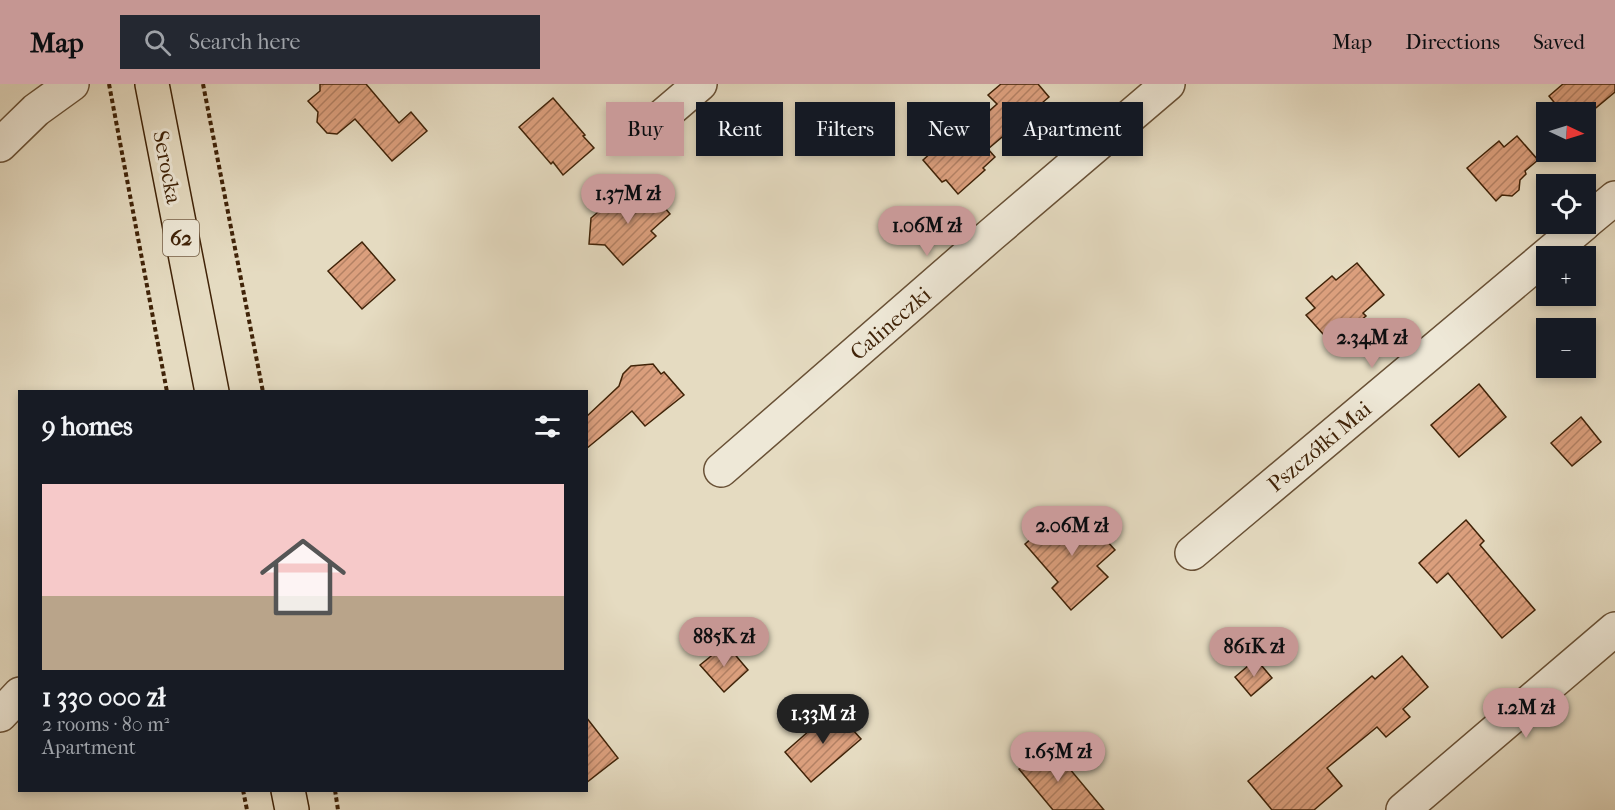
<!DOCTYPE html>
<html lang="en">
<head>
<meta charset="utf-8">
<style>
  :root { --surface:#171b24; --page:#242831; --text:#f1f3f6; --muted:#9ea1a6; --accent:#c59692 }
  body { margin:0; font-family:"IM FELL French Canon",serif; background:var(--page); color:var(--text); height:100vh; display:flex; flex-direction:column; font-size:22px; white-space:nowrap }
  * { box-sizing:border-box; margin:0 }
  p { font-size:20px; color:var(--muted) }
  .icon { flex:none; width:33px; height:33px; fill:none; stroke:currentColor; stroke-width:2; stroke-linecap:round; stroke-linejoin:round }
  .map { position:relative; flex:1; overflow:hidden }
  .panel { position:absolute; left:18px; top:306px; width:570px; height:402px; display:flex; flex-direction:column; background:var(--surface); border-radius:0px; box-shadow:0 3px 9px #0003 }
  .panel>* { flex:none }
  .top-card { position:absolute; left:606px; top:18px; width:570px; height:54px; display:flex; gap:12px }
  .needle { width:39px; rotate:94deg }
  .buttons { position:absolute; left:1536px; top:18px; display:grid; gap:12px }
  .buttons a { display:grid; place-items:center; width:60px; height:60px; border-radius:0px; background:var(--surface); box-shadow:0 3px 9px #0003; font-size:30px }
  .price { position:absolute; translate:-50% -51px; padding:0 14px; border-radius:21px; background:var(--accent); color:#111; font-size:20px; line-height:39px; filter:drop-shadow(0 2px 3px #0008) }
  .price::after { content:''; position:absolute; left:50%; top:36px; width:18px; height:14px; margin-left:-9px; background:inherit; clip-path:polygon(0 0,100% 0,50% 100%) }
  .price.current { background:#222; color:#fff }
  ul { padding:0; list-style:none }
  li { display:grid; align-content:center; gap:12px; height:318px; padding:0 24px }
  li span { display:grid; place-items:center; height:186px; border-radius:0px; color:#555 }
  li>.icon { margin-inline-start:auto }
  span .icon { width:108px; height:108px; fill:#fffc; stroke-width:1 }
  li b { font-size:26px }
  h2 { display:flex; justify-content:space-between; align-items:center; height:72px; padding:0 24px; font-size:26px }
  .chip { padding:0 21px; border-radius:0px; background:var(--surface); box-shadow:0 3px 9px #0003; font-size:21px; line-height:54px }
  .chip.current { background:var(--accent); color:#111 }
  header { display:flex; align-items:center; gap:36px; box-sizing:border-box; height:84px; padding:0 30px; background:var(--accent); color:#111 }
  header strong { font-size:28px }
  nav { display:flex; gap:33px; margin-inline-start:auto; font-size:21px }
  .search { width:420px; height:54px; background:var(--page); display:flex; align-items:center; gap:15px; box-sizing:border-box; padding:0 21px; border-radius:0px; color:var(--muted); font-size:22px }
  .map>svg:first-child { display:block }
  .building { fill:url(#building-hatch); stroke:#402308; stroke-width:1.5 }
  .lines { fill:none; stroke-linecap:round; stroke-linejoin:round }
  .minor-casing { stroke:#695136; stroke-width:36 }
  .major-casing { stroke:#402308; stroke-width:36 }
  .path { stroke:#402308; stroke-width:4; stroke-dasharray:4.5 3; stroke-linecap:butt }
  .minor { stroke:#eee8d7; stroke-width:33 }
  .major { stroke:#e5dbc1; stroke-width:33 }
  .labels { text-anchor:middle; stroke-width:6; stroke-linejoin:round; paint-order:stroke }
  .shield { fill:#eee8d7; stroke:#745e46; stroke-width:1.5 }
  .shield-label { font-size:21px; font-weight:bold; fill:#402308 }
  .street-label { font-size:22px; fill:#402308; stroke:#eee8d7 }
</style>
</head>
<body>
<header>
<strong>Map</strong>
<div class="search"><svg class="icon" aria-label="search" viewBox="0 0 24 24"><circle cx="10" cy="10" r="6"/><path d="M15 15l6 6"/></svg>Search here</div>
<nav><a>Map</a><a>Directions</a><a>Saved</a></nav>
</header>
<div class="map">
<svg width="1615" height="726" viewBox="0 0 1615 726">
  <defs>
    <pattern id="building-hatch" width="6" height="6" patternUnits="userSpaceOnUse" patternTransform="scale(1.5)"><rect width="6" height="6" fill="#db9f7d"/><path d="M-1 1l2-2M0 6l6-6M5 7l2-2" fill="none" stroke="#b38164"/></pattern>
  </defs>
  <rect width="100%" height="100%" fill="#e5dbc1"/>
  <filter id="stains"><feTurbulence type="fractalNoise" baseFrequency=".00333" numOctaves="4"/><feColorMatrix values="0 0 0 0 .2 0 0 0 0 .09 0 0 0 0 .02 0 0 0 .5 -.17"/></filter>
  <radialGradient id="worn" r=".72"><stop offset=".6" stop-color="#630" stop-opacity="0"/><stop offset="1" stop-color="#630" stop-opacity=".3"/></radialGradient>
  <g class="building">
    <polygon points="320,0 366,0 399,39 411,28 427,47 392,77 355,35 337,50 327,49 317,38 318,28 308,17 320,7"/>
    <polygon points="1001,0 1038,0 1049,13 988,65 995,73 983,84 985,86 958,110 946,96 942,98 923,76 953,49 957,55 997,20 988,11"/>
    <polygon points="1563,0 1615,0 1615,8 1591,28 1562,28 1549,12"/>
    <polygon points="553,14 585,51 583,52 594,64 563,91 553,78 551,80 519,43"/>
    <polygon points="1517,52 1538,76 1525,87 1526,90 1520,96 1519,106 1512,112 1502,111 1496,117 1467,84 1499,57 1504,63"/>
    <polygon points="649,105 670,130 651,147 656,152 623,181 605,161 589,160 591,134 605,122 609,127 632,107 638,114"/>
    <polygon points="362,158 395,196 362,225 328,187"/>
    <polygon points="1357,179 1384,211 1363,229 1366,232 1332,260 1306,231 1315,224 1306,214 1332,192 1336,196"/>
    <polygon points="653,280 661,290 664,288 684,311 645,342 632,327 586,365 586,333 619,302 623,290 631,282"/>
    <polygon points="1479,300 1506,333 1459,373 1431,341"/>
    <polygon points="1581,333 1601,358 1572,382 1551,359"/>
    <polygon points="1080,427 1115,466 1097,482 1108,493 1071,526 1052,504 1058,498 1025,460 1055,434 1063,442"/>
    <polygon points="1466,436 1484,457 1480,461 1535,526 1502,554 1448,489 1437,499 1419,479"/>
    <polygon points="726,560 748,586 724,608 700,581"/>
    <polygon points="1402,572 1428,603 1403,625 1410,633 1386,653 1377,643 1327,684 1342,702 1314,726 1272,726 1248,697 1372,592 1375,595"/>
    <polygon points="1256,575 1272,594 1251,612 1235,593"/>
    <polygon points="834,625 861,655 811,698 785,668"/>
    <polygon points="586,633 618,674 586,699"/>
    <polygon points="1049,660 1104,726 1053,726 1019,685"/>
  </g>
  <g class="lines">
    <defs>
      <g id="minor">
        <polyline points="638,53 700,0"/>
        <polyline points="0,61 36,26 72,0"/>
        <polyline points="1586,138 1615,114"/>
        <polyline points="721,386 991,151 1168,0"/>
        <polyline points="1192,469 1584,140"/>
        <polyline points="0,631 20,610"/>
        <polyline points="1403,726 1615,545"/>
      </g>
      <g id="major">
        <polyline points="152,0 212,308"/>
        <polyline points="288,706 292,726"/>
      </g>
    </defs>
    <use href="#minor" class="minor-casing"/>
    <use href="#major" class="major-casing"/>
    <g class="path">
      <polyline points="109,0 167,308"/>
      <polyline points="203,0 263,308"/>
      <polyline points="243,706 247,726"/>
      <polyline points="335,706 338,726"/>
    </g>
    <use href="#minor" class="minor"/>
    <use href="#major" class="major"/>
  </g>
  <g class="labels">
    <rect class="shield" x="163" y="136" width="36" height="36" rx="4.5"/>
    <g class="shield-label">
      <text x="181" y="161">62</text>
    </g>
    <g class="street-label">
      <text transform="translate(168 83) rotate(79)" y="8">Serocka</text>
      <text transform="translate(890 239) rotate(-41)" y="8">Calineczki</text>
      <text transform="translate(1319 362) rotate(-40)" y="8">Pszczółki Mai</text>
    </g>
  </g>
  <rect width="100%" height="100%" filter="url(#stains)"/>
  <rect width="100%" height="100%" fill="url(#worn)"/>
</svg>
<div class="buttons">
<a><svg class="needle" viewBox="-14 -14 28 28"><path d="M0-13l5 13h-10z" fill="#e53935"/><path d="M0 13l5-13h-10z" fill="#9ea1a6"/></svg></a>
<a><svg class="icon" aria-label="locate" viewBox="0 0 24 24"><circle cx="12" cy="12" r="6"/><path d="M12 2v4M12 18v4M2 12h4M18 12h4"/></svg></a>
<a>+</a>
<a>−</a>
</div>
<b class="price" style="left:628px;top:141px">1.37M zł</b>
<b class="price" style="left:927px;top:173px">1.06M zł</b>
<b class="price" style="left:1372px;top:285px">2.34M zł</b>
<b class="price" style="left:1072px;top:473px">2.06M zł</b>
<b class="price" style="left:724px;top:584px">885K zł</b>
<b class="price" style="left:1254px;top:594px">861K zł</b>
<b class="price" style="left:1526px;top:655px">1.2M zł</b>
<b class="price current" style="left:823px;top:661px">1.33M zł</b>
<b class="price" style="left:1058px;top:699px">1.65M zł</b>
<div class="top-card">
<a class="chip current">Buy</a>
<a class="chip">Rent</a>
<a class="chip">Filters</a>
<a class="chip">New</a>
<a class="chip">Apartment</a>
</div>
<section class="panel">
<h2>9 homes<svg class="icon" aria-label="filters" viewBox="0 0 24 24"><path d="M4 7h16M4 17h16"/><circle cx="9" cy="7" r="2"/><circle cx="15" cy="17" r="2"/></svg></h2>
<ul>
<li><span style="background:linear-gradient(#f6c9c9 60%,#b9a48a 0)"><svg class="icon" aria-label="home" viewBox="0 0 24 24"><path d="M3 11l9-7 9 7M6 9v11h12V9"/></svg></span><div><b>1 330 000 zł</b><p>2 rooms · 80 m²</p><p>Apartment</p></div></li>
</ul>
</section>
</div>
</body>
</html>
